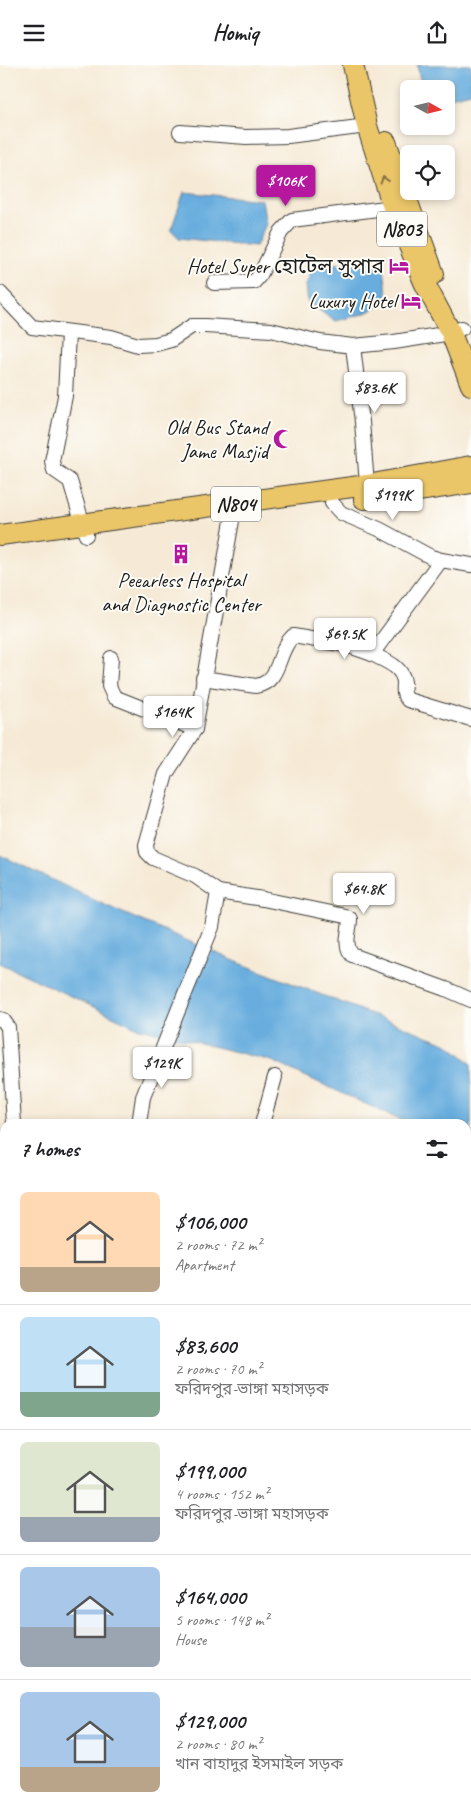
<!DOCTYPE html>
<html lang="en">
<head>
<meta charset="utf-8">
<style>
  :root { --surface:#fff; --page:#f6f6f6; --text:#202124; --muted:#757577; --line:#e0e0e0; --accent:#b5179e }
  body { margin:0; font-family:Caveat,"Noto Sans Bengali",sans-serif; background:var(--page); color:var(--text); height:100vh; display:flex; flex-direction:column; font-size:19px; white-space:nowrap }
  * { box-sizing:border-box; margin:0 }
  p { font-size:16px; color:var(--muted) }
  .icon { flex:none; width:28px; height:28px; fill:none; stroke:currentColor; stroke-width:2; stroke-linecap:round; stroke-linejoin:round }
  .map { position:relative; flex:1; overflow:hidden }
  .side { position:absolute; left:0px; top:1054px; width:471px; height:696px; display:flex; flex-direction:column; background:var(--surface); border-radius:15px 15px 0 0; box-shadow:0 2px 8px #0003 }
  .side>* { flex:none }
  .needle { width:32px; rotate:98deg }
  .controls { position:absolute; left:400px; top:15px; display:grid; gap:10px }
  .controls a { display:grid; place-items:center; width:55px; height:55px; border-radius:8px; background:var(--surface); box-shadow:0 2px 8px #0003; font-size:25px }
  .price { position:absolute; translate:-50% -42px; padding:0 11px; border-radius:5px; background:#fff; color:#222; font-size:16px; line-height:32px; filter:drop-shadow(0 1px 2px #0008) }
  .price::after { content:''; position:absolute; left:50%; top:30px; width:15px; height:11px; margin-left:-8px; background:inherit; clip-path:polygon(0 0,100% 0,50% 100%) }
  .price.active { background:var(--accent); color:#fff }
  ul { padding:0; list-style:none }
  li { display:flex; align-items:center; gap:15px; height:125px; padding:0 20px }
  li+li { border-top:1px solid var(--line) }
  li span { display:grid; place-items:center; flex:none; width:140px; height:100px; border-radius:8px; color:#555 }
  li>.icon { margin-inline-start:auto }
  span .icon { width:60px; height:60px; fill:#fffc; stroke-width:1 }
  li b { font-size:21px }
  h2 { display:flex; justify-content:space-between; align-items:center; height:60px; padding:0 20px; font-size:21px }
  header { display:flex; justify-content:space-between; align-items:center; height:65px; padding:0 20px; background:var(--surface); font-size:22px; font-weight:700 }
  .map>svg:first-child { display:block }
  .water { fill:#68adde; stroke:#42647d }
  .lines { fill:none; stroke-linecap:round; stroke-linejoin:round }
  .minor-casing { stroke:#3d3b38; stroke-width:16 }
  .highway-casing { stroke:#3d3b38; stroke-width:22 }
  .minor { stroke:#fff; stroke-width:14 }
  .highway { stroke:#ebc669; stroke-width:20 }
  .oneway { stroke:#847142 }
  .labels { text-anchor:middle; stroke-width:4; stroke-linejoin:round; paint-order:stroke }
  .shield { fill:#fdfcf7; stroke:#605f5e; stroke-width:1 }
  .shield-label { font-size:20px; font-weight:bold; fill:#1c1c1c }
  .poi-label { font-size:21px; fill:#1c1c1c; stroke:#fdfcf7; text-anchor:end }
</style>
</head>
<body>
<header><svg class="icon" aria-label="menu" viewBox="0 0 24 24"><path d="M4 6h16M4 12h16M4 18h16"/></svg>Homiq<svg class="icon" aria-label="share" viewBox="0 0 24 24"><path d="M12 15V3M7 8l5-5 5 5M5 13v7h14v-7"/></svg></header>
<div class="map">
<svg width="471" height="1749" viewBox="0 0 471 1749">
  <rect width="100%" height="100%" fill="#fdfcf7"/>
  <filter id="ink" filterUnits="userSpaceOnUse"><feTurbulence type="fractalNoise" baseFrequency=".02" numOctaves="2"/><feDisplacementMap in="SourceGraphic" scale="10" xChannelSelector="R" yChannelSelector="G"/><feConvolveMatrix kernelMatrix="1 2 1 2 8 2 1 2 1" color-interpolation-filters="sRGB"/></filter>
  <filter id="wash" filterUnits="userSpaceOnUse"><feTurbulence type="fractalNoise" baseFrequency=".0096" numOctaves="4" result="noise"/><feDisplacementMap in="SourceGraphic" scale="20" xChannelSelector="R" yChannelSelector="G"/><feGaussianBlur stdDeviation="1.12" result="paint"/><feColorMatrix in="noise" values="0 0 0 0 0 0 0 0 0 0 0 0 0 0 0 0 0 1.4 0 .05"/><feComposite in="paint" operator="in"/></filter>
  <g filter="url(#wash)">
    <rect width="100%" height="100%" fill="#f6ead6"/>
    <g class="water">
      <polygon points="417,0 471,0 471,27 446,33 446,24 422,24"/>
      <polygon points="184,127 262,135 266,159 256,181 179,173 171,165"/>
      <polygon points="383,195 388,237 363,249 336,256 308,238 306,220 313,201"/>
      <polygon points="0,790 107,841 237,897 448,979 471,998 471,1087 466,1085 466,1059 409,1059 272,996 136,962 0,898"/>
    </g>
  </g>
  <g filter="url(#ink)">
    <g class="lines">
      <defs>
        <g id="minor">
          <polyline points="180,67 246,72 288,71 367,61"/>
          <polyline points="214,218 254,217 260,210 281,167 292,155 393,142"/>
          <polyline points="0,228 32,262 111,272 138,280 156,279 171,275 192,261 205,261 271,265 320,277 353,281 394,277 451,268 462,263"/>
          <polyline points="68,268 65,331 52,396 54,405 70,416 86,470"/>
          <polyline points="353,281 362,357 367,420"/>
          <polyline points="332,438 341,448 379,464 431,492 441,495"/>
          <path d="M372 589C385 596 402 601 404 617 404 624 402 629 408 635L471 654"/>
          <polyline points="111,593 109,621 114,632 195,664"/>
          <path d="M203 613 256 621C282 616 276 587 293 571L346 580 372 589 441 495 471 500"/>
          <path d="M218 827 263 834 345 851 350 854C350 866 343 879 352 890L446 924 471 935"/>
          <polyline points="0,954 3,955 8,962 14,1059"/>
          <polyline points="139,1059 143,1032 212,862 218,827 195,811 153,793 147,787 146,780 166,709 195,664 233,450 231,439"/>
          <polyline points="262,1059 275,1012"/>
          <polyline points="470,1162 471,1168"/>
          <polyline points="466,1406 471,1406"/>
          <polyline points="0,1417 5,1417"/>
          <polyline points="0,1491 5,1491"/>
          <polyline points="466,1654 471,1654"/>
          <polyline points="164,1749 164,1745"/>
          <polyline points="329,1749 330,1745"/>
        </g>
        <g id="highway">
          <polyline points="353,0 367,61 393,142 424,217 451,268 471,320"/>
          <polyline points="386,77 434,209"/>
          <polyline points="364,434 471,418"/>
          <polyline points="0,470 367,420 471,401"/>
        </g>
      </defs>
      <use href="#minor" class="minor-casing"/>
      <use href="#highway" class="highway-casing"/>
      <use href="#minor" class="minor"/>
      <use href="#highway" class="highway"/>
    </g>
    <defs><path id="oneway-chevron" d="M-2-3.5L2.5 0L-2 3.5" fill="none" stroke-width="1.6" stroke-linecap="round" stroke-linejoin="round" transform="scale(1.25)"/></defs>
    <use class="oneway" href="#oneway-chevron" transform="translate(384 115) rotate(-107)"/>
  </g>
  <defs>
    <symbol id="hotel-bare" viewBox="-9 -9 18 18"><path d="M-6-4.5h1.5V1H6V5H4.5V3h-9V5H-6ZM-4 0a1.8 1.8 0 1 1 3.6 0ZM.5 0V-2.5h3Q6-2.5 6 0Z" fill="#b5179e" stroke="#fdfcf7" stroke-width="2.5" paint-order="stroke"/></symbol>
    <symbol id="mosque-bare" viewBox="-9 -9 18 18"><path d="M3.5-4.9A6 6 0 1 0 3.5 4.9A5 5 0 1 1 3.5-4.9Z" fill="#b5179e" stroke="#fdfcf7" stroke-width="2.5" paint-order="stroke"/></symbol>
    <symbol id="building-bare" viewBox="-9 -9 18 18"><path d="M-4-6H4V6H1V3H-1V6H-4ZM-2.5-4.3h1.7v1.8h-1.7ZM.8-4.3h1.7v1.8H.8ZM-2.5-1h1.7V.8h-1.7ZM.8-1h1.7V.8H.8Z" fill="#b5179e" stroke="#fdfcf7" stroke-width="2.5" paint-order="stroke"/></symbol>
  </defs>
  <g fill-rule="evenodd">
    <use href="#hotel-bare" x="385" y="187" width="28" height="28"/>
    <use href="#hotel-bare" x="397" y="222" width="28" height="28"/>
    <use href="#mosque-bare" x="269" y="360" width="28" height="28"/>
    <use href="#building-bare" x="167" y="475" width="28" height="28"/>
  </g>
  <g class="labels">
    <g class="shield">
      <rect x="377" y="146.5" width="50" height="35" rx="4"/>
      <rect x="211" y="421.5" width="50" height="35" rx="4"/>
    </g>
    <g class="shield-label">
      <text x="402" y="171">N803</text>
      <text x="236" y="446">N804</text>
    </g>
    <g class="poi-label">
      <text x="384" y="208">Hotel Super হোটেল সুপার</text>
      <text x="396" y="243">Luxury Hotel</text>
      <text x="268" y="369">Old Bus Stand<tspan x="268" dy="24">Jame Masjid</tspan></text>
      <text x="181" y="522" text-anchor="middle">Peearless Hospital<tspan x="181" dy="24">and Diagnostic Center</tspan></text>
    </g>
  </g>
</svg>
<div class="controls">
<a><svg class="needle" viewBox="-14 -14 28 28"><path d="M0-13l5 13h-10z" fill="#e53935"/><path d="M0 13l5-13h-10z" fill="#757577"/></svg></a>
<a><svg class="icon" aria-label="locate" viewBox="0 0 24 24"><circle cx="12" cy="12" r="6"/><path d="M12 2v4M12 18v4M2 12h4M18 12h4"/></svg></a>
</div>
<b class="price active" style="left:286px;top:142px">$106K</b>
<b class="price" style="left:375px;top:349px">$83.6K</b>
<b class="price" style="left:393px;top:456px">$199K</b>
<b class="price" style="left:345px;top:595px">$69.5K</b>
<b class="price" style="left:173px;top:673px">$164K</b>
<b class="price" style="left:364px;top:850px">$64.8K</b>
<b class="price" style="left:162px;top:1024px">$129K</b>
<section class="side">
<h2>7 homes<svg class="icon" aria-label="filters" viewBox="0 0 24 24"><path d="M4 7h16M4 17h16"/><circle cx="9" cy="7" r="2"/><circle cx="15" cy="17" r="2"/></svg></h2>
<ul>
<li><span style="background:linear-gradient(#ffd9b3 75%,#b9a48a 0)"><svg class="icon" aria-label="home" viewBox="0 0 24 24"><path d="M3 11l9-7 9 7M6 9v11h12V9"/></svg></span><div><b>$106,000</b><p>2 rooms · 72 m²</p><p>Apartment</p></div></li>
<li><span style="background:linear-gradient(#bfe0f5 75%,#7fa58c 0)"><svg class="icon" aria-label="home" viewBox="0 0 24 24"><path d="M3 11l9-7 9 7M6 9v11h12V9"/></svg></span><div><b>$83,600</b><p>2 rooms · 70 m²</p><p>ফরিদপুর-ভাঙ্গা মহাসড়ক</p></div></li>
<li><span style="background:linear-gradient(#dfe7d0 75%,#9aa5b1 0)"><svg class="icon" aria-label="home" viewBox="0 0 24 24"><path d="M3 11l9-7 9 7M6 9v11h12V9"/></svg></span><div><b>$199,000</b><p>4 rooms · 152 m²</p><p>ফরিদপুর-ভাঙ্গা মহাসড়ক</p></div></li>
<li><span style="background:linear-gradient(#a9c7e8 60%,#9aa5b1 0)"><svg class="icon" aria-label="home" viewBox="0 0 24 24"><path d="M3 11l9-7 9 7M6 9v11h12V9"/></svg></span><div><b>$164,000</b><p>5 rooms · 148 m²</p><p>House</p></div></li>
<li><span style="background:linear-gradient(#a9c7e8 75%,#b9a48a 0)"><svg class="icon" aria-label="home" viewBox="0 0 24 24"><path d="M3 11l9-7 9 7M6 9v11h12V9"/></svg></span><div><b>$129,000</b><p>2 rooms · 80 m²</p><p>খান বাহাদুর ইসমাইল সড়ক</p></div></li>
</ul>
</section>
</div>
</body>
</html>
